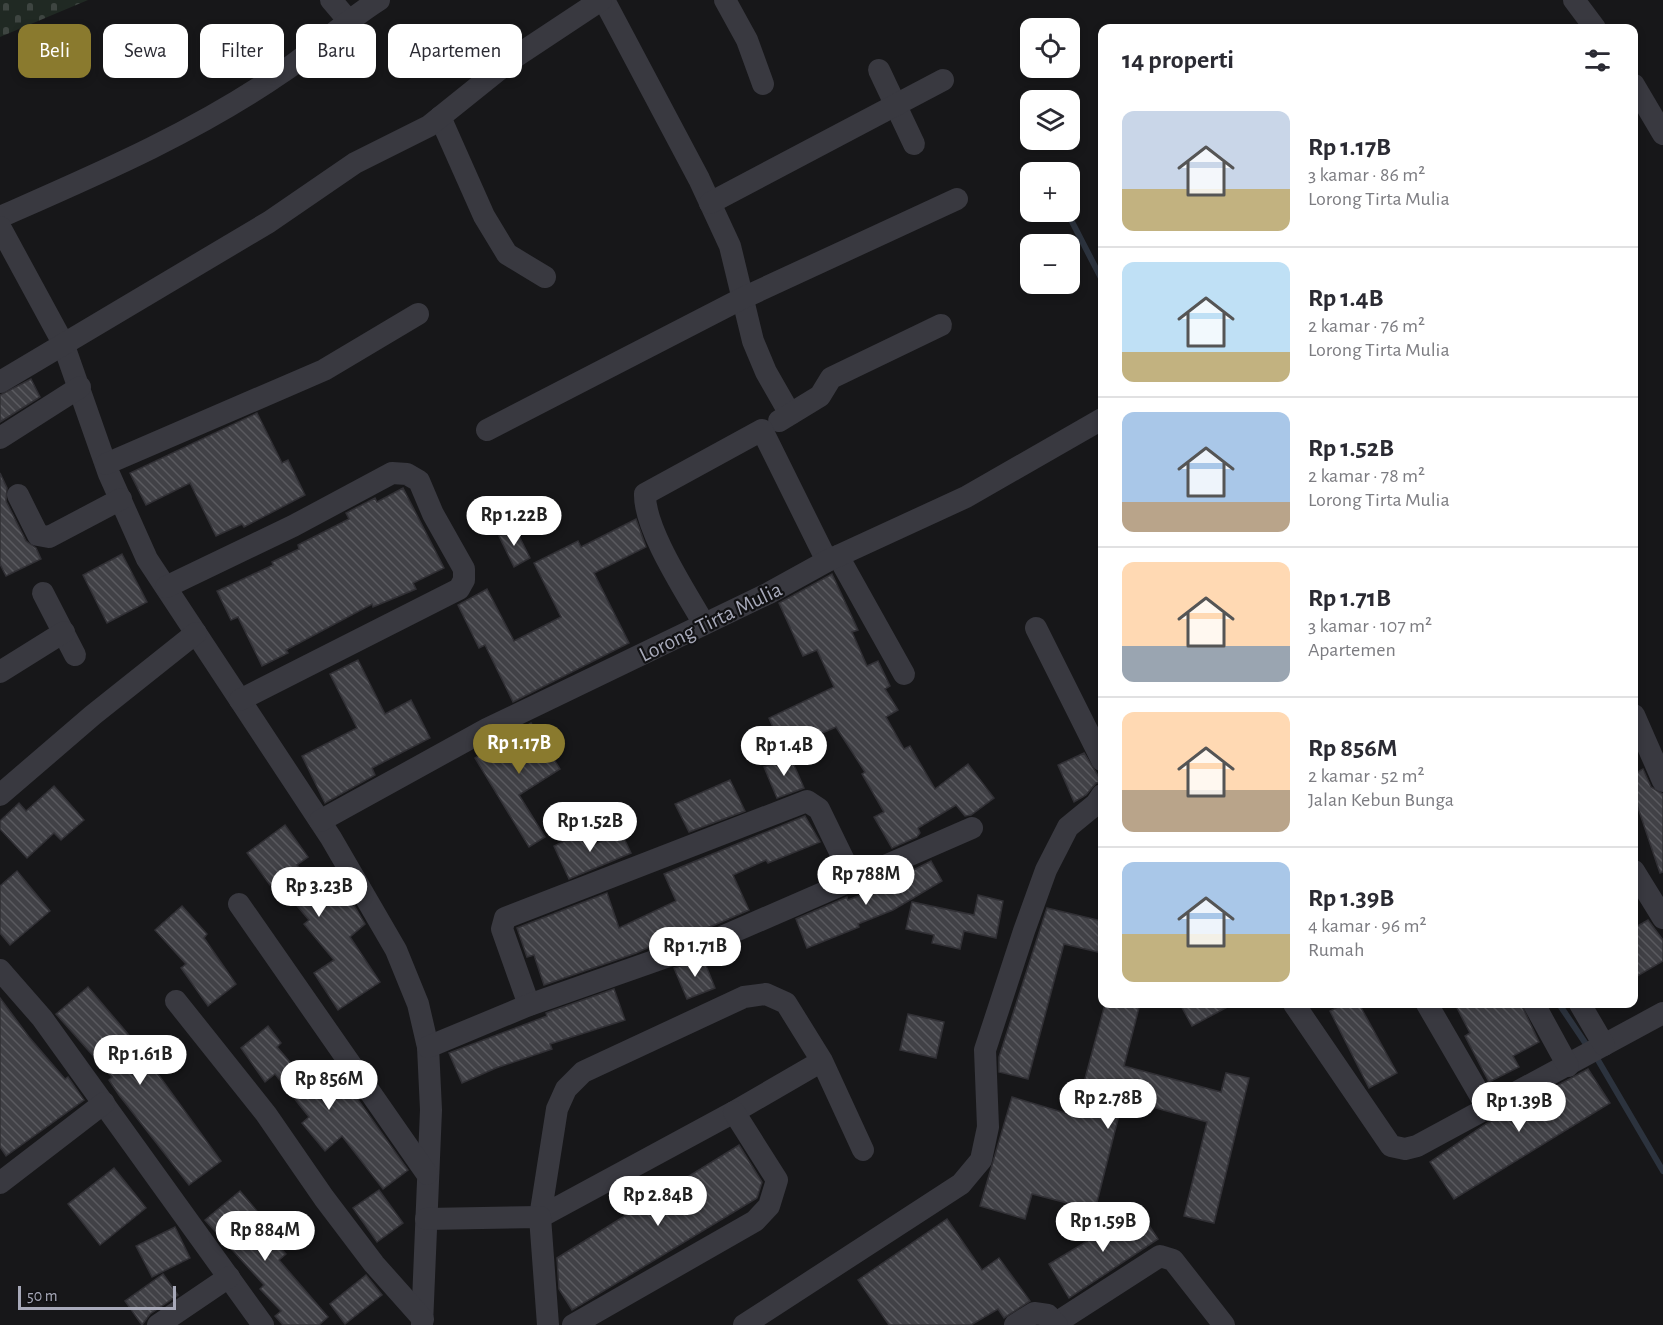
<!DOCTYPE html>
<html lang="id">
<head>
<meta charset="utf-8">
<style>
  :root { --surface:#fff; --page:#f7f7f7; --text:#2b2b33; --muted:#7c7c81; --line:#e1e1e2; --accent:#8a7a2e }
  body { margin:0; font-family:"Alegreya Sans",sans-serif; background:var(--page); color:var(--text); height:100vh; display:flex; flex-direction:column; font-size:22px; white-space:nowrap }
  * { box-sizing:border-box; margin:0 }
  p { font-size:20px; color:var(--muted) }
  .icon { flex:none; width:33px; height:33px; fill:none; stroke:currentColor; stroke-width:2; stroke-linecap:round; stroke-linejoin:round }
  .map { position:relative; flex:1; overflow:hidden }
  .details { position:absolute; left:1098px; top:24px; width:540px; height:984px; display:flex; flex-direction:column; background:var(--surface); border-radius:12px; box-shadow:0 3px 9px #0003 }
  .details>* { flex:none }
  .banner { position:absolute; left:18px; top:24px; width:570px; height:54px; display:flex; gap:12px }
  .buttons { position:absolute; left:1020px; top:18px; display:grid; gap:12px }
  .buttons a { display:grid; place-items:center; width:60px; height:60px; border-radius:12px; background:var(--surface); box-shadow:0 3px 9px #0003; font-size:30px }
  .scale { position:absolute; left:18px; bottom:15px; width:158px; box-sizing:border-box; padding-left:6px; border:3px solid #a8aaba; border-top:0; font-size:16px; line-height:21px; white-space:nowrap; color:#a8aaba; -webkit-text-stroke:4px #121214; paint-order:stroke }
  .price { position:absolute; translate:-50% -51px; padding:0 14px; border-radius:21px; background:#fff; color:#222; font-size:20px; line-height:39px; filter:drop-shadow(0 2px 3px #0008) }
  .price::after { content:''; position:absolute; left:50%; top:36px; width:18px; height:14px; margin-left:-9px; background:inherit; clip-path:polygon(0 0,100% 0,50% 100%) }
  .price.on { background:var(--accent); color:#fff }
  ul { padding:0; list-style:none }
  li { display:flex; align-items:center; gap:18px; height:150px; padding:0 24px }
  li+li { border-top:2px solid var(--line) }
  li span { display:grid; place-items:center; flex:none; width:168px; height:120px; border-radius:12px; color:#555 }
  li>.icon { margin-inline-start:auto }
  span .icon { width:72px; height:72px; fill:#fffc; stroke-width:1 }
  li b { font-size:26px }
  h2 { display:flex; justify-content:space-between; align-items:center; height:72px; padding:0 24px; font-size:26px }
  .chip { padding:0 21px; border-radius:12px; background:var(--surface); box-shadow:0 3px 9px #0003; font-size:21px; line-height:54px }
  .chip.on { background:var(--accent); color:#fff }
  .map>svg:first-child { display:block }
  .cemetery { fill:url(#cemetery-stones) }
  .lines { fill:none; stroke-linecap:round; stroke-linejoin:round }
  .stream { stroke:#2c333e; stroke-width:6 }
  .building { fill:url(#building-back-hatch); stroke:#313035; stroke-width:1.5 }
  .minor { stroke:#393940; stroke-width:22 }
  .labels { text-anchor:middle; stroke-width:4.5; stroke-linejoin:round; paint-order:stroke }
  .street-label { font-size:22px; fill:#a8aaba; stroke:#121214 }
</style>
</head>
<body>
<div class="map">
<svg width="1663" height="1325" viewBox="0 0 1663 1325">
  <defs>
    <pattern id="cemetery-stones" width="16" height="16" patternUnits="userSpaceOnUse" patternTransform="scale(1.5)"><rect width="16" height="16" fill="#202923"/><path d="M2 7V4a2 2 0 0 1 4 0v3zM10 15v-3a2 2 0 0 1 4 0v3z" fill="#3e4541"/></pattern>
    <pattern id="building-back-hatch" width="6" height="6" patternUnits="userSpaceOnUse" patternTransform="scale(1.5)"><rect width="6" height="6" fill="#414146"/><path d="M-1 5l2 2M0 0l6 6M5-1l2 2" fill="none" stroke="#5a5a5f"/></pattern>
  </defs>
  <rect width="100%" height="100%" fill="#171719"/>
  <polygon class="cemetery" points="0,0 88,0 0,37"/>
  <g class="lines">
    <g class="stream">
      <polyline points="1067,212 1102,280"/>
      <polyline points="1559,1004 1588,1047"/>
      <polyline points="1595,1055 1663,1171"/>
    </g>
  </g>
  <g class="building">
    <polygon points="31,379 40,397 0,422 0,395"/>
    <polygon points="257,413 282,463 288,460 305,495 244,527 242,524 216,536 190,483 146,505 130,473"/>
    <polygon points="0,473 7,488 6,501 26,541 36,548 41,559 6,576 0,564"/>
    <polygon points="403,488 444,568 413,583 416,589 373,607 372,604 286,650 288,653 262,666 238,617 231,620 217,591 273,565 272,562 299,549 298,545 349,519 346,513 375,498 377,502"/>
    <polygon points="636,519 646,547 594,573 629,643 513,702 485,645 479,648 458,605 487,589 514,641 561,617 534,563 578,541 581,547"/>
    <polygon points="515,528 530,558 514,567 499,536"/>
    <polygon points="122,554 147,602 107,623 83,575"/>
    <polygon points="832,574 858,630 852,632 867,666 878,661 890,686 885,689 898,710 886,717 904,749 910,746 935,789 968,764 994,798 971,815 965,816 956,805 918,828 920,833 917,837 892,848 874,817 884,812 862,774 865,772 836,727 783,750 769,718 834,687 817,650 803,656 779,603"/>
    <polygon points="358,660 385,714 411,700 430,738 372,768 375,775 325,803 302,756 357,728 330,674"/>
    <polygon points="531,723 560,769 519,795 545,837 529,847 475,758"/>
    <polygon points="1084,753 1102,782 1096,783 1086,795 1074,802 1058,765"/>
    <polygon points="790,756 804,788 777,798 764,767"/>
    <polygon points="1643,769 1651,787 1663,794 1663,872 1660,873 1634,796 1634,774"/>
    <polygon points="730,780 745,811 689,832 675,804"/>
    <polygon points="54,786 84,820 61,840 54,833 27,858 0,829 0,821 19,803 26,811"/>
    <polygon points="805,816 820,842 768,863 766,860 733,875 749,910 712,926 664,943 663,941 636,953 544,985 534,955 527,957 517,928 607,893 619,928 676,901 664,874"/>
    <polygon points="285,825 308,857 297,865 330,903 345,890 365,924 350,937 380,982 338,1010 314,973 334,960 304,924 309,920 276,881 270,885 247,853"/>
    <polygon points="583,832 589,847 621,832 631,853 569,879 554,846"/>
    <polygon points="931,861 942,881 893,910 858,924 859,927 807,948 796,919 847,897 848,900 874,890"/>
    <polygon points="17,871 50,911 10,945 0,933 0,886"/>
    <polygon points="978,895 1003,901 996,938 964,931 960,949 932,943 934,935 906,929 912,902 974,915"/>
    <polygon points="182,906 207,934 204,938 236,984 208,1006 181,968 186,964 155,930"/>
    <polygon points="1047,908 1102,921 1102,953 1064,944 1028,1079 999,1072 999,1057"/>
    <polygon points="1648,920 1663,940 1663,961 1634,978 1634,928"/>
    <polygon points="703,958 715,988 687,999 674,968"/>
    <polygon points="88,987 145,1054 147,1052 158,1068 155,1070 221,1161 189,1185 119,1095 109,1080 112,1077 56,1014"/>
    <polygon points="614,989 625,1020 550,1044 552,1049 496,1068 462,1083 449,1053 547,1016 546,1013"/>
    <polygon points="0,998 29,1037 65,1079 68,1077 84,1100 6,1156 0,1147"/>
    <polygon points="1105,1004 1140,1004 1124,1066 1221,1092 1226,1073 1249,1078 1214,1223 1184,1216 1207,1122 1123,1099 1095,1210 1032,1194 1025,1219 980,1206 1012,1097 1075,1116"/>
    <polygon points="1180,1004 1233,1004 1192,1026"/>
    <polygon points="1344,1004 1359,1004 1397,1073 1369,1088 1330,1011"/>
    <polygon points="1455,1004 1521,1004 1539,1042 1513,1056 1519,1067 1489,1082 1465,1036 1470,1033"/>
    <polygon points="908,1014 944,1022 936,1058 900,1050"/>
    <polygon points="268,1026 281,1043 277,1047 325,1103 347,1084 408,1170 383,1189 342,1136 325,1151 302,1123 309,1117 275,1074 265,1082 241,1048"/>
    <polygon points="1588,1069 1610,1103 1454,1199 1430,1162 1486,1124"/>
    <polygon points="739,1145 762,1182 757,1198 572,1310 559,1289 557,1258"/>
    <polygon points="114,1168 146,1208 100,1245 68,1204"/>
    <polygon points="379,1190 403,1223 377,1242 353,1208"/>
    <polygon points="240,1191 262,1217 256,1222 286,1254 279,1260 328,1317 319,1325 283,1325 275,1316 281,1311 260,1289 264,1285 205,1220"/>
    <polygon points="1139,1210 1158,1239 1069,1298 1049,1264"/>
    <polygon points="947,1219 982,1270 999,1258 1030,1301 1004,1318 998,1309 971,1325 889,1325 858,1280"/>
    <polygon points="175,1227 190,1258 152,1277 136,1246"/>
    <polygon points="163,1274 178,1295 150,1314 142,1325 125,1301"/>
    <polygon points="366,1275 382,1295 345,1324 330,1304"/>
  </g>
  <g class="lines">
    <g class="minor">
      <polyline points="331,0 348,20"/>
      <polyline points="604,0 699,179 730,246 753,341 766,372 790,414"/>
      <polyline points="725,0 747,40 763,84"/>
      <polyline points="1574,0 1595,28"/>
      <polyline points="879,70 914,144"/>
      <polyline points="1634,85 1663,134"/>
      <polyline points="440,117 484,216 507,254 545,277"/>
      <polyline points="710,203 943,80"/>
      <path d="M0 217C98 174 196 132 284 71 317 48 346 21 379 0"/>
      <polyline points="0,227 63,343 109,474 147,559 331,838 396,950 418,1004 428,1047 431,1110 422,1325"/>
      <polyline points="0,382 269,222 355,163 429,126 515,57 601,0"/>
      <polyline points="779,421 820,396 831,378 941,325"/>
      <polyline points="487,430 743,298 957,199"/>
      <polyline points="0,438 80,387"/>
      <polyline points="106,464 324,370 418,314"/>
      <polyline points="18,495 38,535 49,537 121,499"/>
      <polyline points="838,556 904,674"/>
      <polyline points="166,587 293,526 392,473 407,474 419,481 433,514 464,569 464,580 459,589 240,700"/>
      <polyline points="43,593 75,655"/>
      <path d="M704 624C686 592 644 529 645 494L762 430 827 561"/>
      <polyline points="1036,628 1102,760"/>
      <polyline points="0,672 64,632"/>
      <polyline points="1634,715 1663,781"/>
      <polyline points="0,795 93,715 196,633"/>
      <polyline points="320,821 487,729 769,593 827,561 966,497 1102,419"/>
      <polyline points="1634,871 1663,918"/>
      <polyline points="239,904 427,1174"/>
      <polyline points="0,970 42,1018 263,1325"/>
      <polyline points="176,1001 266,1114 324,1198 374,1264 423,1319"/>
      <polyline points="1294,1004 1391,1146 1405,1149 1417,1146 1663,1013"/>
      <polyline points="1427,1004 1488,1109"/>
      <polyline points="1534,1004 1568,1066"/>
      <polyline points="1580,1004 1604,1045"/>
      <polyline points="529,1005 502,929 505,918 807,801 819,809 854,881"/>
      <polyline points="428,1047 529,1005 717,939 972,828"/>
      <polyline points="822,1061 734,1112 540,1217 557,1109 566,1089 583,1072 744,997 766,994 786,1003 822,1061 863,1150"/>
      <polyline points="0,1183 104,1103"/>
      <polyline points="426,1219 540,1217 548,1325"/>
      <polyline points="1056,1323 1160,1256 1173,1260 1224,1325"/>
      <polyline points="158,1325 229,1277"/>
      <polyline points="573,1325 755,1221 769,1206 777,1180 734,1112"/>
      <polyline points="744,1325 961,1184 981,1160 988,1127 985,1050 1024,931 1046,870 1068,827 1096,804 1102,795"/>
      <polyline points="1015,1325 1034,1313 1048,1315 1057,1325"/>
    </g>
  </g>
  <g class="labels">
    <g class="street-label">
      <text transform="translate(710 621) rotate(-26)" y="8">Lorong Tirta Mulia</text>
    </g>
  </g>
</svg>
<div class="buttons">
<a><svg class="icon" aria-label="locate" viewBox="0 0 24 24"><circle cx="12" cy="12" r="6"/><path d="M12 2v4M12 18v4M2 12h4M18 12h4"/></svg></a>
<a><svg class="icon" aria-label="layers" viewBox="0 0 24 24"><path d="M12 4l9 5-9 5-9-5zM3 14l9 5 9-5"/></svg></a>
<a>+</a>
<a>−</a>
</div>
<div class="scale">50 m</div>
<b class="price" style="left:514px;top:547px">Rp 1.22B</b>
<b class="price on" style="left:519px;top:775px">Rp 1.17B</b>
<b class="price" style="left:784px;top:777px">Rp 1.4B</b>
<b class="price" style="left:590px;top:853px">Rp 1.52B</b>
<b class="price" style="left:866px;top:906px">Rp 788M</b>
<b class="price" style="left:319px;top:918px">Rp 3.23B</b>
<b class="price" style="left:695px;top:978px">Rp 1.71B</b>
<b class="price" style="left:140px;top:1086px">Rp 1.61B</b>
<b class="price" style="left:329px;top:1111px">Rp 856M</b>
<b class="price" style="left:1108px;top:1130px">Rp 2.78B</b>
<b class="price" style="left:1519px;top:1133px">Rp 1.39B</b>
<b class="price" style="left:658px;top:1227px">Rp 2.84B</b>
<b class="price" style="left:1103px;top:1253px">Rp 1.59B</b>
<b class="price" style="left:265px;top:1262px">Rp 884M</b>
<div class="banner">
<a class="chip on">Beli</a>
<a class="chip">Sewa</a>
<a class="chip">Filter</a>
<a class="chip">Baru</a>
<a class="chip">Apartemen</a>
</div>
<section class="details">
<h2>14 properti<svg class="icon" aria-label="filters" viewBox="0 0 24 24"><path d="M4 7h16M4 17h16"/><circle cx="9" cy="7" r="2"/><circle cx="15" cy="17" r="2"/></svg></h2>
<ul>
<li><span style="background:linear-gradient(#c9d6e8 65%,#c2b280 0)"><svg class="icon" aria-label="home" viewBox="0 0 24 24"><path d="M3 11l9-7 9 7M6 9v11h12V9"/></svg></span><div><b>Rp 1.17B</b><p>3 kamar · 86 m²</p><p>Lorong Tirta Mulia</p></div></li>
<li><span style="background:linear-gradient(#bfe0f5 75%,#c2b280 0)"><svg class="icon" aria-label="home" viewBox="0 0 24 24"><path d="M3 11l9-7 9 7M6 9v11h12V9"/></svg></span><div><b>Rp 1.4B</b><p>2 kamar · 76 m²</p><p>Lorong Tirta Mulia</p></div></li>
<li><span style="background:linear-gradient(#a9c7e8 75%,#b9a48a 0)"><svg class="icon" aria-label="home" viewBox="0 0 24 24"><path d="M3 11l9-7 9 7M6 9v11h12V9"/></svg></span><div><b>Rp 1.52B</b><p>2 kamar · 78 m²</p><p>Lorong Tirta Mulia</p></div></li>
<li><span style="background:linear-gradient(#ffd9b3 70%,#9aa5b1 0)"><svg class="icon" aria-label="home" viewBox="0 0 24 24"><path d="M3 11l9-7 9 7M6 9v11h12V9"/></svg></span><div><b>Rp 1.71B</b><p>3 kamar · 107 m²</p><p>Apartemen</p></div></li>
<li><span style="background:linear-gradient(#ffd9b3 65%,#b9a48a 0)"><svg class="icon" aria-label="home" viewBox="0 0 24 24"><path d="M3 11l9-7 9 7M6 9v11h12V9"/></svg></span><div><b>Rp 856M</b><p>2 kamar · 52 m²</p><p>Jalan Kebun Bunga</p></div></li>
<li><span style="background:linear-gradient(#a9c7e8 60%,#c2b280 0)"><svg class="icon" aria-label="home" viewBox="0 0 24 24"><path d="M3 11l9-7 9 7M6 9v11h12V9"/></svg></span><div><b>Rp 1.39B</b><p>4 kamar · 96 m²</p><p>Rumah</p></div></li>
</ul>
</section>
</div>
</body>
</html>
